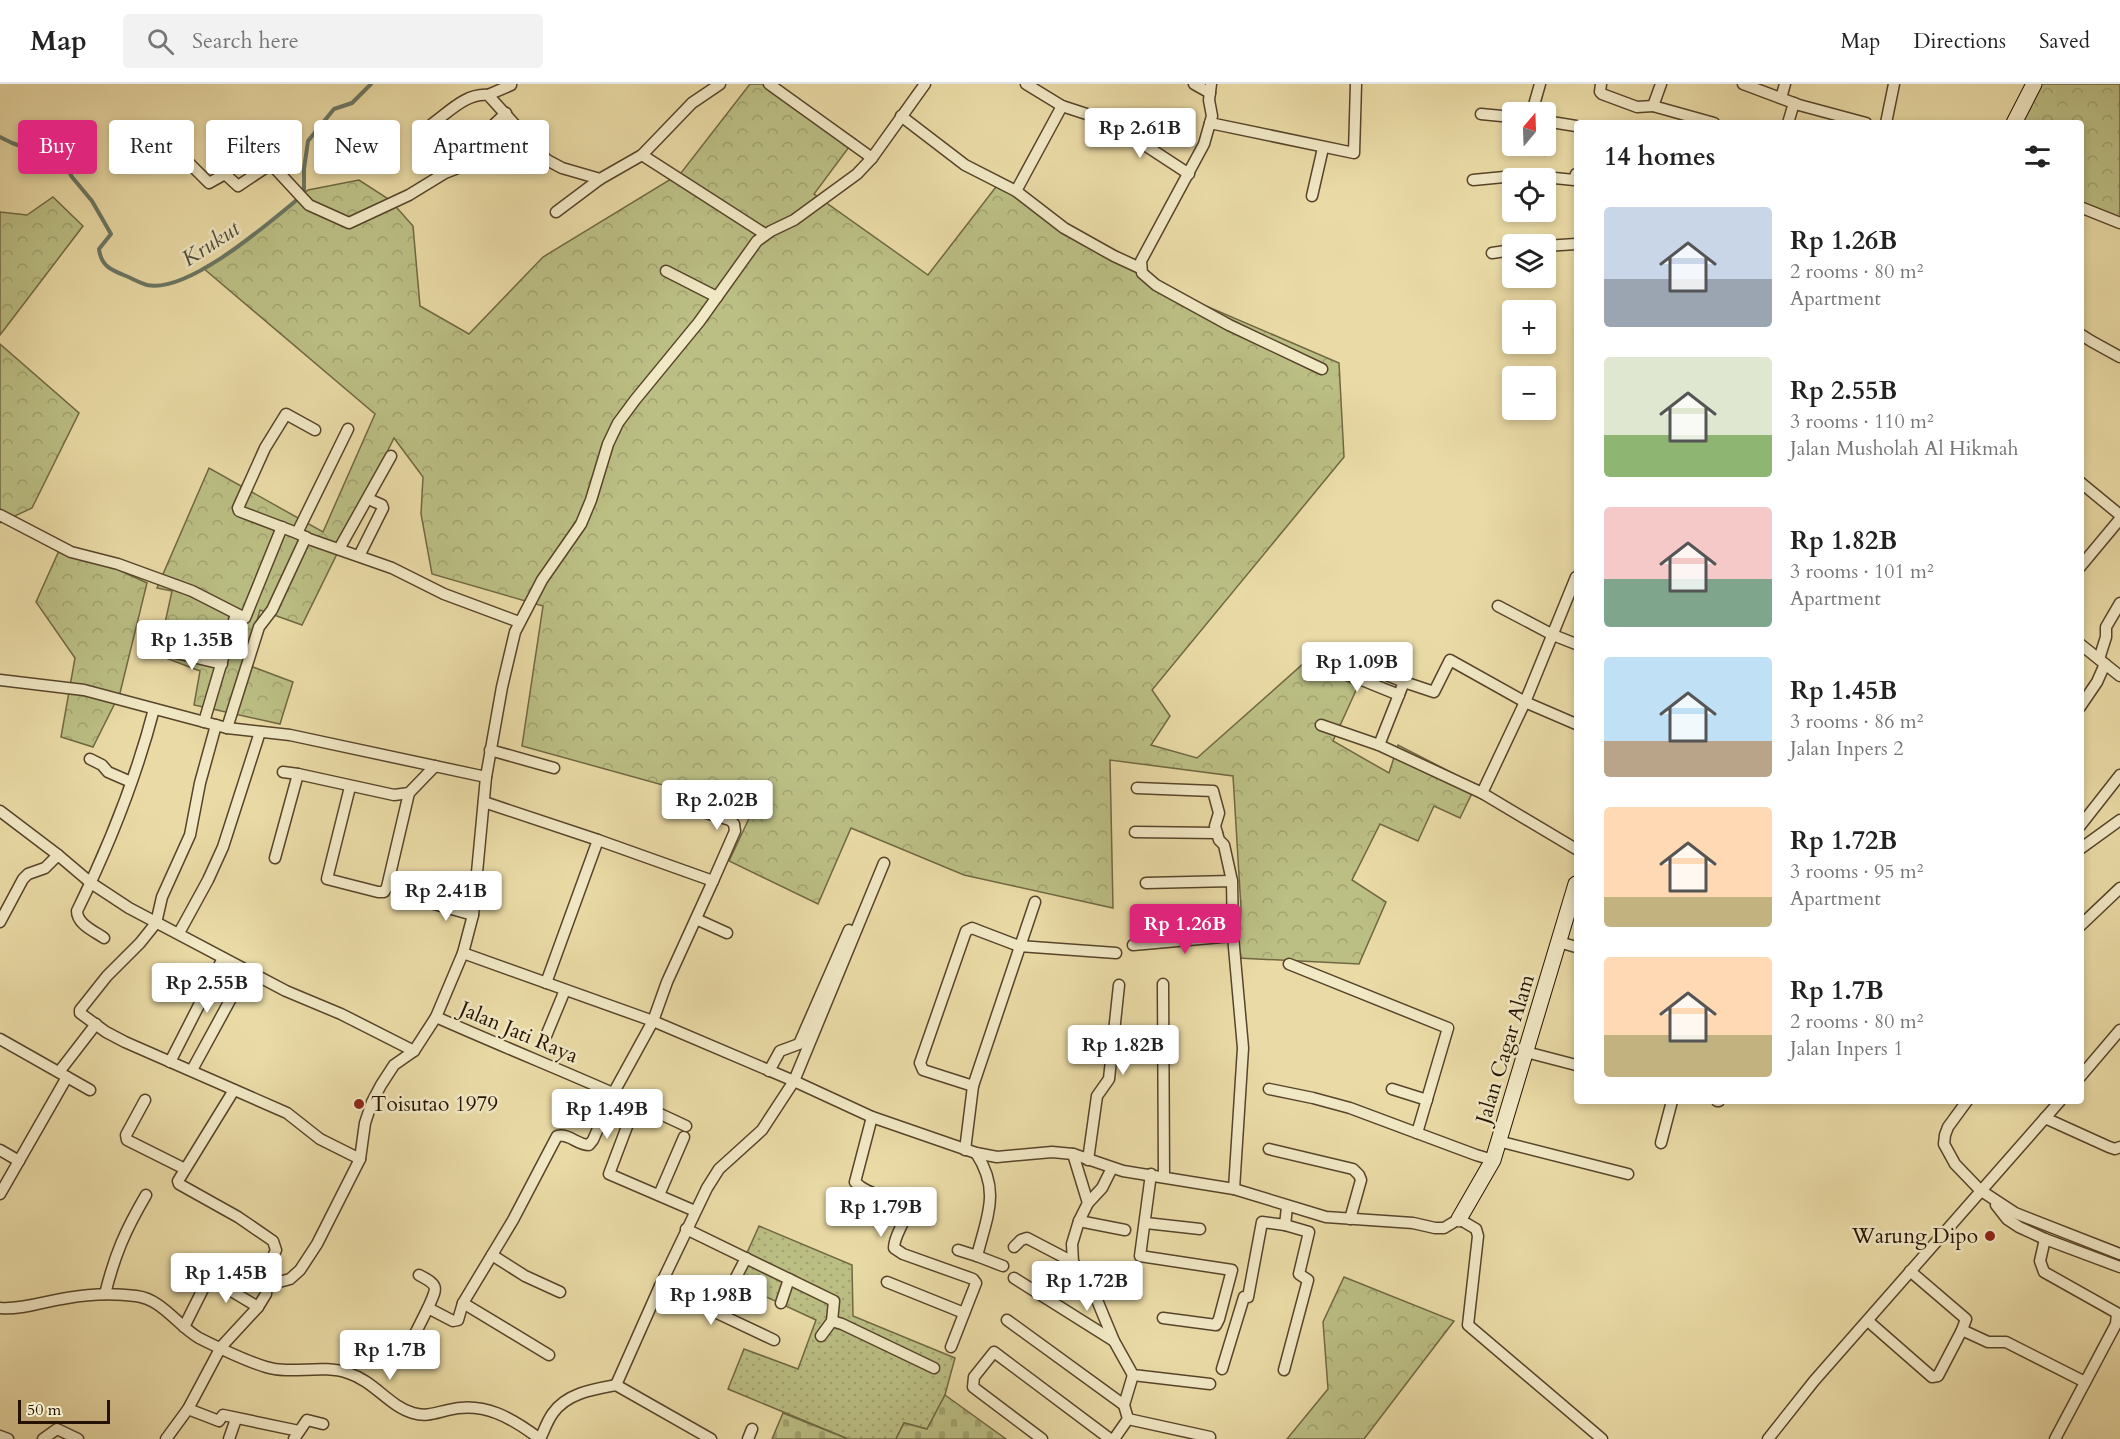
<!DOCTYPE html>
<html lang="en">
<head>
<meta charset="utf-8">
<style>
  :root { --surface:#fff; --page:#f2f2f2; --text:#222; --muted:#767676; --line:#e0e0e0; --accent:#db2777 }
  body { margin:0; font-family:Cardo,serif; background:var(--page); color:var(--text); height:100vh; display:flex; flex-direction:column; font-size:22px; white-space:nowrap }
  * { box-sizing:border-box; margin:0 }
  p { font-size:20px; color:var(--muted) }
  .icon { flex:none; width:33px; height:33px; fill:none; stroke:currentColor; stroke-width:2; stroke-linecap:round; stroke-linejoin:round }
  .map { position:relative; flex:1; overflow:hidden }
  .sheet { position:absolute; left:1574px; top:36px; width:510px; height:984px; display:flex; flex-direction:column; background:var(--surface); border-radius:6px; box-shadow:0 3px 9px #0003 }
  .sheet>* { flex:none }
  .top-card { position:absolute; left:18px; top:36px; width:570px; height:54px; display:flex; gap:12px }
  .needle { width:39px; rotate:19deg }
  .fabs { position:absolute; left:1502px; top:18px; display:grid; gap:12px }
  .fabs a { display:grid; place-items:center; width:54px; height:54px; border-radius:6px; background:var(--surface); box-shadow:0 3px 9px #0003; font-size:30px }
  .scale { position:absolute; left:18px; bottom:15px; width:92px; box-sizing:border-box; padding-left:6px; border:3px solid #261200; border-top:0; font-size:16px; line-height:21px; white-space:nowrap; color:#261200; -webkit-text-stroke:4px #f1e8c5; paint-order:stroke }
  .price { position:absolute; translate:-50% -51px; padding:0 14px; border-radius:6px; background:#fff; color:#222; font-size:20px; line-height:39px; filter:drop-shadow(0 2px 3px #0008) }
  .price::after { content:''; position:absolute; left:50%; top:36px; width:18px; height:14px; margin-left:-9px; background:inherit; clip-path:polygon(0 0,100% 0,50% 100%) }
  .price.selected { background:var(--accent); color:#fff }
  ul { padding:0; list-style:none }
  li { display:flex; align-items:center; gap:18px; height:150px; padding:0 30px }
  li span { display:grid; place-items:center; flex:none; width:168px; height:120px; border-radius:6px; color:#555 }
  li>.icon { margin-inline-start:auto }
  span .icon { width:72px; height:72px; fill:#fffc; stroke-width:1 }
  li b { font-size:26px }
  h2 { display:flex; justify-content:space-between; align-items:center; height:72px; padding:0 30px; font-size:26px }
  .chip { padding:0 21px; border-radius:6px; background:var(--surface); box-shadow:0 3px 9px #0003; font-size:21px; line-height:54px }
  .chip.selected { background:var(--accent); color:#fff }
  header { display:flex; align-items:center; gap:36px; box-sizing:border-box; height:84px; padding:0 30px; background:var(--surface); border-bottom:2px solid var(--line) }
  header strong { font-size:28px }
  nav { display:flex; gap:33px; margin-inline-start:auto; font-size:21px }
  .search { width:420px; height:54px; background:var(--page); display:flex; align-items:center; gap:15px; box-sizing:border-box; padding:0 21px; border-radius:6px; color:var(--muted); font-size:22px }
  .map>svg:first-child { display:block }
  .grass { fill:url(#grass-dots); stroke:#706842; stroke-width:1.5 }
  .forest { fill:url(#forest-crowns); stroke:#706842; stroke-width:1.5 }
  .cemetery { fill:url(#cemetery-stones); stroke:#706842; stroke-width:1.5 }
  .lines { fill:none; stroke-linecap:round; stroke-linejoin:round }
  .stream { stroke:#6a7764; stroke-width:4 }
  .street-casing { stroke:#57442a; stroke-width:13 }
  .secondary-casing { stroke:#261200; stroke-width:17 }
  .street { stroke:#f1e8c5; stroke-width:10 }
  .secondary { stroke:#f1e8c5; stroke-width:15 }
  .poi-dot { fill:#8f2418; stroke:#f1e8c5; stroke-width:2 }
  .labels { text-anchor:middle; stroke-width:5; stroke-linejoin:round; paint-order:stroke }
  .street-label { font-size:21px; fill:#261200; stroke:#f1e8c5 }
  .poi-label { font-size:21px; fill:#261200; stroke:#f1e8c5; text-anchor:start }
  .water-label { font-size:22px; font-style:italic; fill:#4e4d3a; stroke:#f1e8c5 }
</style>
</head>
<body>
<header>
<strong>Map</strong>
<div class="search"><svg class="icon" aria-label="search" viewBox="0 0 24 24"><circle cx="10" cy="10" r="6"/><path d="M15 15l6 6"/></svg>Search here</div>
<nav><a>Map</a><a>Directions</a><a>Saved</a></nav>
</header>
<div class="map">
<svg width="2120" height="1355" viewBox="0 0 2120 1355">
  <defs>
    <pattern id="grass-dots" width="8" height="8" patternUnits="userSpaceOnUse" patternTransform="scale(1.5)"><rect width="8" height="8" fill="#bbbf84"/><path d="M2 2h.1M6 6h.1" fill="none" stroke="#a1a370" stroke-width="1.8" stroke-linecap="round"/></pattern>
    <pattern id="forest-crowns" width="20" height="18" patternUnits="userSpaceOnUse" patternTransform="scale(1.5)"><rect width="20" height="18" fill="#bbbf84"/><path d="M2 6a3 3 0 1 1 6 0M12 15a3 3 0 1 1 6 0" fill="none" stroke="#a1a370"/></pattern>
    <pattern id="cemetery-stones" width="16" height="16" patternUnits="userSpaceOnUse" patternTransform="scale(1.5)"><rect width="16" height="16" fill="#bbbf84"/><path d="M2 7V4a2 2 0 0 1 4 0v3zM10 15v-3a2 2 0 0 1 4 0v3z" fill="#a1a370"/></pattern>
  </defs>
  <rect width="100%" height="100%" fill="#eadba6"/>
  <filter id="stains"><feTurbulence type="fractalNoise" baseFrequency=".00333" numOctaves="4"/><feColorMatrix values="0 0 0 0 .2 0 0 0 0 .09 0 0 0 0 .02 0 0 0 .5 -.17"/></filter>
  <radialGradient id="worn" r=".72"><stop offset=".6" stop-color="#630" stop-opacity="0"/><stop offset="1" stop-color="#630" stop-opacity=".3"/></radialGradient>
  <polygon class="grass" points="759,1142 852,1181 853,1232 955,1274 945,1311 927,1345 904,1339 896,1355 848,1355 728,1305 744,1265 798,1285 816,1236 734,1198"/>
  <g class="forest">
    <polygon points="750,0 775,0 855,55 814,110 928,191 999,99 1033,122 1185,213 1339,279 1344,373 1152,606 1170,632 1151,661 1197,674 1304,579 1358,602 1333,657 1389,689 1398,661 1476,701 1460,734 1434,722 1418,757 1380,740 1352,796 1386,818 1359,880 1238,874 1241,824 1233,692 1110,676 1113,824 964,791 851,744 818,820 729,777 753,726 522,662 543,522 432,490 421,430 423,393 394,354 302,541 260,526 245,580 293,598 280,640 194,621 200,587 158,571 172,507 157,504 209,384 323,448 375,330 203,184 235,166 308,106 359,96 390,116 413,142 420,222 469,250 543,173 681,89"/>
    <polygon points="2036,0 2120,0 2120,134 2081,118 2080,39 2017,39"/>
    <polygon points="53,113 83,142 0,251 0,128 27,131"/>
    <polygon points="0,260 79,329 32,424 0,439"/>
    <polygon points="62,460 147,499 120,609 93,663 61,653 75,574 36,518"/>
    <polygon points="1344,1193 1454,1237 1364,1355 1287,1355 1328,1305 1323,1238"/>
  </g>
  <g class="cemetery">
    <polygon points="945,1311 1006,1355 896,1355 904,1339 927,1345"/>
    <polygon points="783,1329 848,1355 772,1355"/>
  </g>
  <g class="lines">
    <path class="stream" d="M0 53 12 59 63 77 72 93 92 117 111 150 99 165C101 182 111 186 126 192 133 195 140 199 147 201 189 210 272 136 304 110V85L308 57 334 25 352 19 371 0"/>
    <defs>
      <g id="street">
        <polyline points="769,0 872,74"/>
        <polyline points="1026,0 1062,22 1108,37 1189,90"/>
        <polyline points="1194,0 1210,9"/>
        <polyline points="1211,0 1209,16 1212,32 1204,60 1141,177 1142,189 1156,201 1229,241 1322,285"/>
        <polyline points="1601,0 1600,8 1602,10 1637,23 1653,22"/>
        <polyline points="1661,0 1653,22 1714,39"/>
        <polyline points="1743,0 1799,21 1866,39"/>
        <polyline points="488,11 511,1"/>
        <polyline points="1781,14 1785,0"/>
        <polyline points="1532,28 1540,0"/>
        <polyline points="1481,30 1512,33"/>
        <polyline points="901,32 965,81 1016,107 1064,144 1114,172 1140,184"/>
        <polyline points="1545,37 1576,42"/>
        <polyline points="1210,39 1354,69 1356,0"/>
        <polyline points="1788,39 1794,19"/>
        <polyline points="1886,39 1894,0"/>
        <path d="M432 40C449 28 466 9 488 11L547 76 562 84 600 95 642 71 692 19 720 0"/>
        <polyline points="465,68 506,29"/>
        <polyline points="642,71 765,150"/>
        <polyline points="188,78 209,99 225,90 238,102 271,80 309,121 349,139 409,111 445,89 529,56"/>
        <polyline points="1473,96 1525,91 1574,96 1576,90"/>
        <polyline points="1016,107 1062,22"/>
        <polyline points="1312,112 1323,64"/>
        <polyline points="2080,123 2120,139"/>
        <polyline points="556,128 600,95"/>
        <polyline points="1545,162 1576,160"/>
        <polyline points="1492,169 1512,166"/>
        <polyline points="666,187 717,213"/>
        <polyline points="1523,194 1524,195"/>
        <polyline points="2080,250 2091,257 2120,273"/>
        <polyline points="315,346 286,330 265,364 238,424 239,427 297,449 309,455 392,484 444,510 519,538"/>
        <polyline points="2080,398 2120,431"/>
        <polyline points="0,431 71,468 118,480 192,507 245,534 282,443"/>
        <polyline points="297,449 348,345"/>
        <polyline points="339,465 391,372"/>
        <polyline points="359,472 383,424 382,421 373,417"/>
        <polyline points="2080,483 2120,435"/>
        <polyline points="1498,522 1553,551 1576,560"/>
        <polyline points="2080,560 2120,592"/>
        <polyline points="168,567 222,580"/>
        <polyline points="2099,575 2106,553 2106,543 2120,519"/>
        <polyline points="1325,581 1399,611"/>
        <polyline points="1377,587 1404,598 1379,661"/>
        <polyline points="0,596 84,606 227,644 290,651 486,693 502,603 515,548 542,496 581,440 591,416 608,360 618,339 635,316 699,238 757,157 771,147 794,136 857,90 872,74 925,0"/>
        <polyline points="1404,598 1434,608 1450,576 1525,618 1576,640"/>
        <polyline points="2080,623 2097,598 2105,580"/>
        <polyline points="204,638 236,530"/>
        <polyline points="216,641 200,699 190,751 162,813 156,839 140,859 107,892 80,926 80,929 106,948 125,958 287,1029 320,1055 360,1075"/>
        <polyline points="1321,641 1379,661 1482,709 1576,765"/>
        <polyline points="227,644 259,543 272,526 306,453"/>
        <polyline points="490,666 554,684"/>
        <polyline points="90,675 102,681 108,688 131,698"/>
        <polyline points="283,688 298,690"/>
        <polyline points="350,703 327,795 378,808 384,808 387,803 409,709"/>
        <polyline points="1137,704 1213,707 1219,729 1215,742 1219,756 1224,761 1232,797"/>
        <polyline points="1482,709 1525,618 1576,493"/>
        <polyline points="484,718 598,756 546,899"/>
        <polyline points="673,719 730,736 734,740 735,747 713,797"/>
        <polyline points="0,727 58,771 91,799 129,824 286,907 341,930 414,967"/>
        <polyline points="2080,742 2120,691"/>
        <polyline points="1135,748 1217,749"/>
        <polyline points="2080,765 2120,736"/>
        <polyline points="275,774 298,690 394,711 409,709 435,682"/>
        <polyline points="1146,799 1232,797 1233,852 1243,964 1234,1105"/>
        <polyline points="427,818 473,831"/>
        <polyline points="696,835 727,849"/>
        <polyline points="0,838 23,795 28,790 45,784 58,771"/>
        <polyline points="2080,842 2120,804"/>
        <polyline points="179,849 208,796 223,763 260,648"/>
        <path d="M104 854C94 847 77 840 77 827 109 762 136 694 154 625"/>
        <polyline points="1559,858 1576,863"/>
        <polyline points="1133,861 1233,852"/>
        <polyline points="463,869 653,937 794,997 872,1033 976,1069 997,1073 1052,1068 1073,1070 1123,1087 1234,1105 1326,1133 1413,1139 1435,1144 1444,1144 1459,1135 1476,1145 1478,1152 1468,1241 1602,1355"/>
        <polyline points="1289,880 1448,944 1417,1049 1476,1071 1493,1076"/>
        <polyline points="1163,900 1164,1093"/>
        <path d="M436 933C519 970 604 1003 686 1042"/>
        <polyline points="546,952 565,906"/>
        <polyline points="0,955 90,1006"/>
        <polyline points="1526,968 1576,981"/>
        <polyline points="170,978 223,874"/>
        <polyline points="192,986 246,887"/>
        <polyline points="769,987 780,967 799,960 849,846"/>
        <polyline points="59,988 96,940"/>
        <polyline points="2080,993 2120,946"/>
        <polyline points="973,1002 923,986 920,979 966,847 972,844 977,846 1019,862 1116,869"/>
        <polyline points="1269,1005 1313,1014 1350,1024 1417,1049"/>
        <polyline points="1392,1005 1427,1016"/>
        <polyline points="234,1006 178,1097 179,1100 238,1133 273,1157 276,1166 265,1190 267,1198"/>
        <polyline points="145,1016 126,1051 127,1056 185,1085"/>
        <polyline points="1717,1017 1719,1017"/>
        <polyline points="1967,1017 1948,1043 1945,1051 1944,1060 1955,1080 1980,1106 2015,1129 2120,1170"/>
        <polyline points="631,1032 609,1090 695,1127"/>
        <path d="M872 1033 855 1098C868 1112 892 1112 906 1124 907 1138 894 1150 894 1164L903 1170 973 1195 976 1199 951 1263"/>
        <polyline points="2045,1034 2109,1063 2115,1065 2120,1063"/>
        <polyline points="1498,1057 1628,1090"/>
        <polyline points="1661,1059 1672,1017"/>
        <polyline points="1269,1065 1353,1085 1359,1091 1361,1096 1350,1135"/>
        <polyline points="0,1066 19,1077"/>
        <polyline points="965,1066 973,1002 1035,818"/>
        <polyline points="1073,1070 1088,1119"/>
        <polyline points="1088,1076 1097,1012 1109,995 1119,901"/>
        <polyline points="1112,1084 1102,1104 1088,1119 1079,1137 1072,1160 1073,1178 1092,1204 1114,1257 1133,1291 1210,1300"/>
        <polyline points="1151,1090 1140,1172 1232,1186 1219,1235 1216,1241 1163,1234"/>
        <polyline points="0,1110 67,993"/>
        <polyline points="659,1111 684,1053"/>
        <polyline points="1996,1121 2007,1135 2019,1143 2045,1155 2120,1183"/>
        <polyline points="1079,1137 1125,1146"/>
        <polyline points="1146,1139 1200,1145"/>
        <polyline points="686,1145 834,1217 832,1237 821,1252"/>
        <polyline points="2045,1155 2040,1177 2044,1188 2117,1229 2116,1240 2055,1355"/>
        <polyline points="1014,1163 1021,1156 1027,1154 1073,1178"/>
        <path d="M958 1166 977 1172C987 1132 1001 1107 976 1069"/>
        <polyline points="492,1171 525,1192 560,1208"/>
        <polyline points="977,1172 1003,1182"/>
        <polyline points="1910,1187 1966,1235 1962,1246 1988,1258 2006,1258 2085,1298"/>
        <path d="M419 1191C440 1202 437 1203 428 1224"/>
        <polyline points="208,1193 258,1223"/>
        <polyline points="1014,1194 1114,1257"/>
        <polyline points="887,1198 964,1229"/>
        <polyline points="660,1202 774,1256"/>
        <polyline points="731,1203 746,1174"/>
        <path d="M105 1210C115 1170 125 1147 146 1111"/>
        <polyline points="463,1219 549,1271"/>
        <polyline points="781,1219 789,1195"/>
        <path d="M0 1224C21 1226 46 1217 67 1214 89 1210 113 1209 136 1212 162 1215 177 1241 199 1254 215 1262 249 1278 266 1283 292 1291 322 1280 348 1289 374 1297 389 1322 413 1329 426 1333 435 1329 448 1326 484 1317 512 1334 540 1355"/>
        <polyline points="1007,1236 1124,1321"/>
        <polyline points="832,1237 842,1240 934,1284"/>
        <polyline points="1868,1237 1932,1293 1938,1292 1962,1246"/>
        <polyline points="184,1243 217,1177 267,1198"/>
        <path d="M409 1262 428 1224 453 1237 458 1236 463 1219 513 1136 557 1052C569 1049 577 1061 589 1061L593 1056 614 1008 653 937 667 898 713 797 598 756"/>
        <polyline points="1222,1285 1244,1213 1248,1213 1262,1138 1285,1141 1287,1123"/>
        <polyline points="1284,1286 1308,1196 1299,1190 1309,1148 1285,1141"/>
        <polyline points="616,1301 660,1202 707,1104 719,1085 762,1046 794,997 884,779"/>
        <polyline points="188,1325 219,1337 223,1331 299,1347"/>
        <polyline points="1128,1335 1210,1353"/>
        <polyline points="0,1352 8,1355"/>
        <polyline points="43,1355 57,1345 78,1355"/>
        <polyline points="166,1355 188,1325 221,1263 258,1223 266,1210 267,1198 279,1198 290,1195 300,1186 317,1160 360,1075 365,1039 372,1018 381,1001 394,981 414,967 436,933 463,869 473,831 486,693"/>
        <polyline points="229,1355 236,1335"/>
        <polyline points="294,1355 307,1336 323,1340"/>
        <path d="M540 1355C544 1347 547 1337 553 1329 567 1309 594 1305 616 1301L711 1355"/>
        <polyline points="748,1355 752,1345"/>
        <polyline points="1042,1355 973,1303 974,1293 994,1268 1110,1355"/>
        <polyline points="1114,1355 1128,1335 1124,1321 1133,1291"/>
        <polyline points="1768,1355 1814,1297 2060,1017"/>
      </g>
      <g id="secondary">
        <polyline points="2014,39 2034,0"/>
        <polyline points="1459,1135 1493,1076 1576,800"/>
      </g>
    </defs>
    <use href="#street" class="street-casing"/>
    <use href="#secondary" class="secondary-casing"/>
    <use href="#street" class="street"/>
    <use href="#secondary" class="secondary"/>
  </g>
  <g class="poi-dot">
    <circle cx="359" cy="1020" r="6"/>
    <circle cx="1990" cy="1152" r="6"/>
  </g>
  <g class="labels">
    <g class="street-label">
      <text transform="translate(519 948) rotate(23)" y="7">Jalan Jati Raya</text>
      <text transform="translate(1505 965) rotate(-73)" y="7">Jalan Cagar Alam</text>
    </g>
    <g class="poi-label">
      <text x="371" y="1027">Toisutao 1979</text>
      <text x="1978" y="1159" text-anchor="end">Warung Dipo</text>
    </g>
    <g class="water-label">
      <text transform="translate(210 159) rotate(-33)" y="8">Krukut</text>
    </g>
  </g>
  <rect width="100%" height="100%" filter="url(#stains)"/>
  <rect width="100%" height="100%" fill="url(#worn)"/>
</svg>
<div class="fabs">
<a><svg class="needle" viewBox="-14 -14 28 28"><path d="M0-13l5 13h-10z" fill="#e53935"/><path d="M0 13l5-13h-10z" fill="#767676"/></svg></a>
<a><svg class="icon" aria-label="locate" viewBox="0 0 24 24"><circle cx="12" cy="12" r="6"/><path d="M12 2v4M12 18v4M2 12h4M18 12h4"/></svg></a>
<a><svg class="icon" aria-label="layers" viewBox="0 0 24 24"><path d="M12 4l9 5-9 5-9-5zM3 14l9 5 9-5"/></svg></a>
<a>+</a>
<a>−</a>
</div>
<div class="scale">50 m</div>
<b class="price" style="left:1140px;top:75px">Rp 2.61B</b>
<b class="price" style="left:192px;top:587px">Rp 1.35B</b>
<b class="price" style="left:1357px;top:609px">Rp 1.09B</b>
<b class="price" style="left:717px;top:747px">Rp 2.02B</b>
<b class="price" style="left:446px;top:838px">Rp 2.41B</b>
<b class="price selected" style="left:1185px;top:871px">Rp 1.26B</b>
<b class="price" style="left:207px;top:930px">Rp 2.55B</b>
<b class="price" style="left:1123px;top:992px">Rp 1.82B</b>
<b class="price" style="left:607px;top:1056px">Rp 1.49B</b>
<b class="price" style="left:881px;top:1154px">Rp 1.79B</b>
<b class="price" style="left:226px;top:1220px">Rp 1.45B</b>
<b class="price" style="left:1087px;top:1228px">Rp 1.72B</b>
<b class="price" style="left:711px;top:1242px">Rp 1.98B</b>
<b class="price" style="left:390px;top:1297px">Rp 1.7B</b>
<div class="top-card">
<a class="chip selected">Buy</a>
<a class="chip">Rent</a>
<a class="chip">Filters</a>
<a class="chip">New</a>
<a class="chip">Apartment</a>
</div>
<section class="sheet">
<h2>14 homes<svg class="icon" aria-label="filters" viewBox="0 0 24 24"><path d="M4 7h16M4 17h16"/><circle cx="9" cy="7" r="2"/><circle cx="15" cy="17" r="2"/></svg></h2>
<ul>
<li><span style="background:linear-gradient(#c9d6e8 60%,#9aa5b1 0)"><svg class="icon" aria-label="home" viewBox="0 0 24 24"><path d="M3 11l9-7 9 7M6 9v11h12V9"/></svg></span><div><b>Rp 1.26B</b><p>2 rooms · 80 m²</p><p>Apartment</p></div></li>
<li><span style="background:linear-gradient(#dfe7d0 65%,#8fb573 0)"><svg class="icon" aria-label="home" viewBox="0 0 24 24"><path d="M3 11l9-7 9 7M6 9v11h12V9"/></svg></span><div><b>Rp 2.55B</b><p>3 rooms · 110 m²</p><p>Jalan Musholah Al Hikmah</p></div></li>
<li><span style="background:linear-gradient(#f6c9c9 60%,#7fa58c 0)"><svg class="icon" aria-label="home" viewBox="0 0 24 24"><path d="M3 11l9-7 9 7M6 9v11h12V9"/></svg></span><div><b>Rp 1.82B</b><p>3 rooms · 101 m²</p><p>Apartment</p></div></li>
<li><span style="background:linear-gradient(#bfe0f5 70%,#b9a48a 0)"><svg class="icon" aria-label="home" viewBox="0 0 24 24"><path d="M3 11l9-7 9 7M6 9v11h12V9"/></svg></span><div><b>Rp 1.45B</b><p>3 rooms · 86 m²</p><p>Jalan Inpers 2</p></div></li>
<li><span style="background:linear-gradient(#ffd9b3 75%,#c2b280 0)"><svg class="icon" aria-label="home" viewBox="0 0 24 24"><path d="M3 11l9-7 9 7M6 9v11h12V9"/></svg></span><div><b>Rp 1.72B</b><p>3 rooms · 95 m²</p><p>Apartment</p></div></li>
<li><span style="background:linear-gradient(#ffd9b3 65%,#c2b280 0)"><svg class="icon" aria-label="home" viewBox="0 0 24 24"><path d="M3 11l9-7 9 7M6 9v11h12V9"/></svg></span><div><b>Rp 1.7B</b><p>2 rooms · 80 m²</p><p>Jalan Inpers 1</p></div></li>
</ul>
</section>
</div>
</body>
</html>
